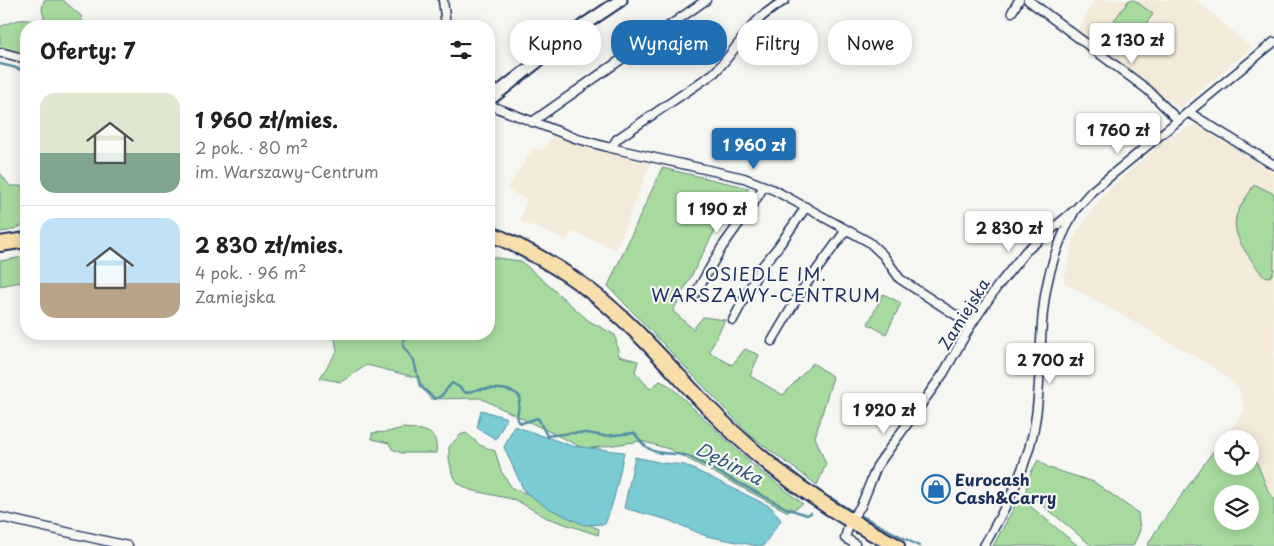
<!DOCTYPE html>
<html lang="pl">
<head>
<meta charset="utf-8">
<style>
  :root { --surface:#fff; --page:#f6f6f6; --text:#202124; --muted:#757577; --line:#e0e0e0; --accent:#1f6fb2 }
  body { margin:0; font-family:"Playpen Sans",sans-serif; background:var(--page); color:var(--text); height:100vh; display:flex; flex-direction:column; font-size:19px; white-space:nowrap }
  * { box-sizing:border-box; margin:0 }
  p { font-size:16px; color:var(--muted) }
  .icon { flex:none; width:28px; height:28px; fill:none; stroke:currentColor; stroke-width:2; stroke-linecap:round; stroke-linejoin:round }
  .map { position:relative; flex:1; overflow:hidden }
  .details { position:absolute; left:20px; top:20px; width:475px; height:320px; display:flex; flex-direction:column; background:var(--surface); border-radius:20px; box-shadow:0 2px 12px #0003 }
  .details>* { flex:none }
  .top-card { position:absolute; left:510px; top:20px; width:475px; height:45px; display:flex; gap:10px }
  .buttons { position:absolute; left:1214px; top:430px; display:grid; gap:10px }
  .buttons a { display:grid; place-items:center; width:45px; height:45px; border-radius:50%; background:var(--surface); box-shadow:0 2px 12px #0003; font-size:25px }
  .price { position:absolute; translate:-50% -42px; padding:0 11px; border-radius:5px; background:#fff; color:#222; font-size:16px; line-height:32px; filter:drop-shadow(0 1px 2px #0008) }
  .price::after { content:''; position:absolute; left:50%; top:30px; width:15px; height:11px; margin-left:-8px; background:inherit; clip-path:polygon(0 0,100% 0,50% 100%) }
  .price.on { background:var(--accent); color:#fff }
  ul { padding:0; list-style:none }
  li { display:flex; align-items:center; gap:15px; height:125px; padding:0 20px }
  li+li { border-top:1px solid var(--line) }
  li span { display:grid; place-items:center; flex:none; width:140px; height:100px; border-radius:15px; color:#555 }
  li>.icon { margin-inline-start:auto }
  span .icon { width:60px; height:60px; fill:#fffc; stroke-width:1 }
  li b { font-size:21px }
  h2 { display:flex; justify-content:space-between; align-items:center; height:60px; padding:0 20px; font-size:21px }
  .pill { padding:0 18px; border-radius:20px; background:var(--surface); box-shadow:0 2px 12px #0003; font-size:18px; line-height:45px }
  .pill.on { background:var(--accent); color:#fff }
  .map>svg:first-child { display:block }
  .built { fill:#f4eada }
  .green { fill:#a7db9e; stroke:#61857e; fill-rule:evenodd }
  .water { fill:#7acbd4; stroke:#548da5 }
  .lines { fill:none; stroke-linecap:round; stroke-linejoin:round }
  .stream { stroke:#548da5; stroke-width:2.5 }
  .street-casing { stroke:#1b2f5e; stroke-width:11 }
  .secondary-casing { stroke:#1b2f5e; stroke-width:15 }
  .highway-casing { stroke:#1b2f5e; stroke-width:18 }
  .street { stroke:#f6f6f2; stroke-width:8 }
  .secondary { stroke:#f6f6f2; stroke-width:11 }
  .highway { stroke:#f8deab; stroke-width:14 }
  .labels { text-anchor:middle; stroke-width:4.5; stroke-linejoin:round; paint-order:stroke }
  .street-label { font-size:16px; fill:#1b2f5e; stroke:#f6f6f2 }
  .poi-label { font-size:16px; font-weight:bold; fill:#1b2f5e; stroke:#f6f6f2; text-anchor:start }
  .neighbourhood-label { font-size:18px; letter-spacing:1px; fill:#1b2f5e; stroke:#f6f6f2 }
  .water-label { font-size:18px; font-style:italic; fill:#33567c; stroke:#f6f6f2 }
</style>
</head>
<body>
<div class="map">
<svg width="1274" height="546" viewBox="0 0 1274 546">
  <rect width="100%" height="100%" fill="#f6f6f2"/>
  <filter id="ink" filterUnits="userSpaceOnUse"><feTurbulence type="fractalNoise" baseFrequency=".02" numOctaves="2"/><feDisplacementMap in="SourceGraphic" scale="10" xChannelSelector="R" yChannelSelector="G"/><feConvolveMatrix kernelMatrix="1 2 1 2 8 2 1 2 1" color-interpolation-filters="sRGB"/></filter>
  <g filter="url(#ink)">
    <g class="built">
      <polygon points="1095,0 1197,0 1251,48 1179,108 1077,32"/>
      <polygon points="1197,124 1274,173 1274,499 1269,493 1250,447 1250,439 1242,439 1229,431 1245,411 1239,388 1210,365 1063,282 1075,236 1103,194 1171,135"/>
      <polygon points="552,136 609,154 615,154 650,164 616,249 573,232 566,240 520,221 527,200 507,189 533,148 538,150 544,148"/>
    </g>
    <g class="green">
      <path d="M44 0H63L81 16 84 26H26V55L4 49 0 45V27C21 17 23 19 45 23L42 9Z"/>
      <polygon points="1129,0 1134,0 1153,14 1125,54 1102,37"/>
      <polygon points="662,168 749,188 714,232 673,311 693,329 703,317 725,320 709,352 732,365 745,349 759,355 750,376 783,395 813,363 833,377 815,437 826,464 817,485 751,436 608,286"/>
      <polygon points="0,173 10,186 25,186 26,188 26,224 9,231 0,232"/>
      <path d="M1256 185 1274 194V271L1270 277 1263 276C1252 260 1231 238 1236 217 1239 206 1248 196 1253 186Z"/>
      <polygon points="23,257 26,281 0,286 0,261"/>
      <polygon points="489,257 521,261 589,321 615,335 619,356 638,361 635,372 650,389 660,381 670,386 748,461 803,504 788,512 669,449 641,441 585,449 480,398 430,399 418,378 367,365 341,382 320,378 337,351 334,334 489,334"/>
      <polygon points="883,294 901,303 886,334 868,324"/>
      <path d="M403 428C421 430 439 428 436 453H401L392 449 389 443 372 439V433L388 432Z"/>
      <polygon points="466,433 480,445 495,451 501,471 512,488 528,494 564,514 599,529 598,535 547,518 516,500 470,490 458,483 452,473 449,458 449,447 460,435"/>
      <path d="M1222 439V466H1250V447L1253 453 1269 493 1274 499V546H1147L1156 531ZM1222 494H1250V521H1222Z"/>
      <polygon points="1038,460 1049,468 1094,482 1138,513 1140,530 1133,546 1092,546 1026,491 1027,480"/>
      <polygon points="1018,500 1023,500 1078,546 993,546"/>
    </g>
    <g class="water">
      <polygon points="481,410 507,418 496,439 477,428"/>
      <path d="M514 426 572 446 624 452C619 476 615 501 605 524L584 525 546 507 524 491 504 447Z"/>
      <polygon points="635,457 663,463 685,465 771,507 781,520 763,546 758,546 706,536 668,520 624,508"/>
    </g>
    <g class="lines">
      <g class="stream">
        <polyline points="0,64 13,67 26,72"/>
        <path d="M408 334 403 341V346L414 361 420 386 435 399 441 396 452 383 459 387 466 393C471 392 476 389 482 389 492 388 514 388 520 397L517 417 519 422 522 423 538 418 547 436 571 433H587L604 436 634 433C639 438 642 445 648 448 659 456 675 452 688 456L786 508 807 515 811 513"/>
        <polyline points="828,500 831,498 853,512"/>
        <polyline points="858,514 919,546"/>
      </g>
      <defs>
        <g id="street">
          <polyline points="443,0 446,26"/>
          <polyline points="1028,0 1148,90 1178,120"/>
          <polyline points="1012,12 1019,0"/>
          <polyline points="0,53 4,53 26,59"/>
          <polyline points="489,105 578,139 611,148 744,178 774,190 869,242 883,255 900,279 971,325"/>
          <polyline points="1188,112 1274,165"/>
          <polyline points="532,122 706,0"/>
          <path d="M611 148 617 139 714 73C729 58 740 40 754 24 763 14 774 7 785 0"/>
          <polyline points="694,296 722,247 755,201 764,186"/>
          <polyline points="733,320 760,269 778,247 806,207"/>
          <polyline points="772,341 802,290 846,230"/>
          <polyline points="855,514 861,506 877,466 943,374 971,325 997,287 1026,251 1076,209 1092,191 1274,42"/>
          <polyline points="0,517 128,546"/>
          <polyline points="848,528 845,538 855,544 854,546"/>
          <path d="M984 546C1007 505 1030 463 1036 416 1043 366 1037 313 1052 265 1057 246 1065 229 1074 212"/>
        </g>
        <polyline id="secondary" points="489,100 585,24 621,0"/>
        <g id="highway">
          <path d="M489 233C537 253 584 282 622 318 662 355 696 398 736 435 784 480 838 516 897 546"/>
          <polyline points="0,244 26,240"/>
        </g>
      </defs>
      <use href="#street" class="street-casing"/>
      <use href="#secondary" class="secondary-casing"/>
      <use href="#highway" class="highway-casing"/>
      <use href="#street" class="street"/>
      <use href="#secondary" class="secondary"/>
      <use href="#highway" class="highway"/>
    </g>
  </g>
  <defs>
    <symbol id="shop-ring" viewBox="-11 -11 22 22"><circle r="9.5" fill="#f6f6f2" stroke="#1f6fb2" stroke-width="1.5"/><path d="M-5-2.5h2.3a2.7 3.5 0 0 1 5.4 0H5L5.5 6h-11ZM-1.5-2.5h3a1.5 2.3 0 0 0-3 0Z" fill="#1f6fb2"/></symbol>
  </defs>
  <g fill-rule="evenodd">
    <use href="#shop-ring" x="920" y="473" width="32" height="32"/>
  </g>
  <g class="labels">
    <g class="street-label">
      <text transform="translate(964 314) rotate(-58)" y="6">Zamiejska</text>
    </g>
    <g class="poi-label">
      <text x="955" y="486">Eurocash<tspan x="955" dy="18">Cash&amp;Carry</tspan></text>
    </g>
    <g class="neighbourhood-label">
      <text x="766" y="281">OSIEDLE IM.<tspan x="766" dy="21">WARSZAWY-CENTRUM</tspan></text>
    </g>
    <g class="water-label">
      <text transform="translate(729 464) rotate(27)" y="6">Dębinka</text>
    </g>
  </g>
</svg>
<div class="buttons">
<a><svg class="icon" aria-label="locate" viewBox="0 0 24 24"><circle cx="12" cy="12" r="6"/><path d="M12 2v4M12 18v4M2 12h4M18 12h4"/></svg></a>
<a><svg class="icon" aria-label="layers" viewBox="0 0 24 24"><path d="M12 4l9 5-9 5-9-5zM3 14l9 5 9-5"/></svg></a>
</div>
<b class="price" style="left:1132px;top:65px">2 130 zł</b>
<b class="price" style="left:1118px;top:155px">1 760 zł</b>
<b class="price on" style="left:754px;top:170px">1 960 zł</b>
<b class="price" style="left:717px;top:234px">1 190 zł</b>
<b class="price" style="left:1009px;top:253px">2 830 zł</b>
<b class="price" style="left:1050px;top:385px">2 700 zł</b>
<b class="price" style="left:884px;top:435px">1 920 zł</b>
<div class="top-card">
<a class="pill">Kupno</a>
<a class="pill on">Wynajem</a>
<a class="pill">Filtry</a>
<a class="pill">Nowe</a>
</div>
<section class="details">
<h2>Oferty: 7<svg class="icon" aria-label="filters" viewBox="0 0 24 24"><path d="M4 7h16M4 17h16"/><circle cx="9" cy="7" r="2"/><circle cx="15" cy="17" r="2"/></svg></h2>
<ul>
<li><span style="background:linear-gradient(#dfe7d0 60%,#7fa58c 0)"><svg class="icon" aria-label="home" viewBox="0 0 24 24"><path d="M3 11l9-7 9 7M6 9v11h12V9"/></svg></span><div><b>1 960 zł/mies.</b><p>2 pok. · 80 m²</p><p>im. Warszawy-Centrum</p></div></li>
<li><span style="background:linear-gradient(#bfe0f5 65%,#b9a48a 0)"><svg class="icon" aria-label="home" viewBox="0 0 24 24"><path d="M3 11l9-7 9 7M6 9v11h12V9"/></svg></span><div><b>2 830 zł/mies.</b><p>4 pok. · 96 m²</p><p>Zamiejska</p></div></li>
</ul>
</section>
</div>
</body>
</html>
